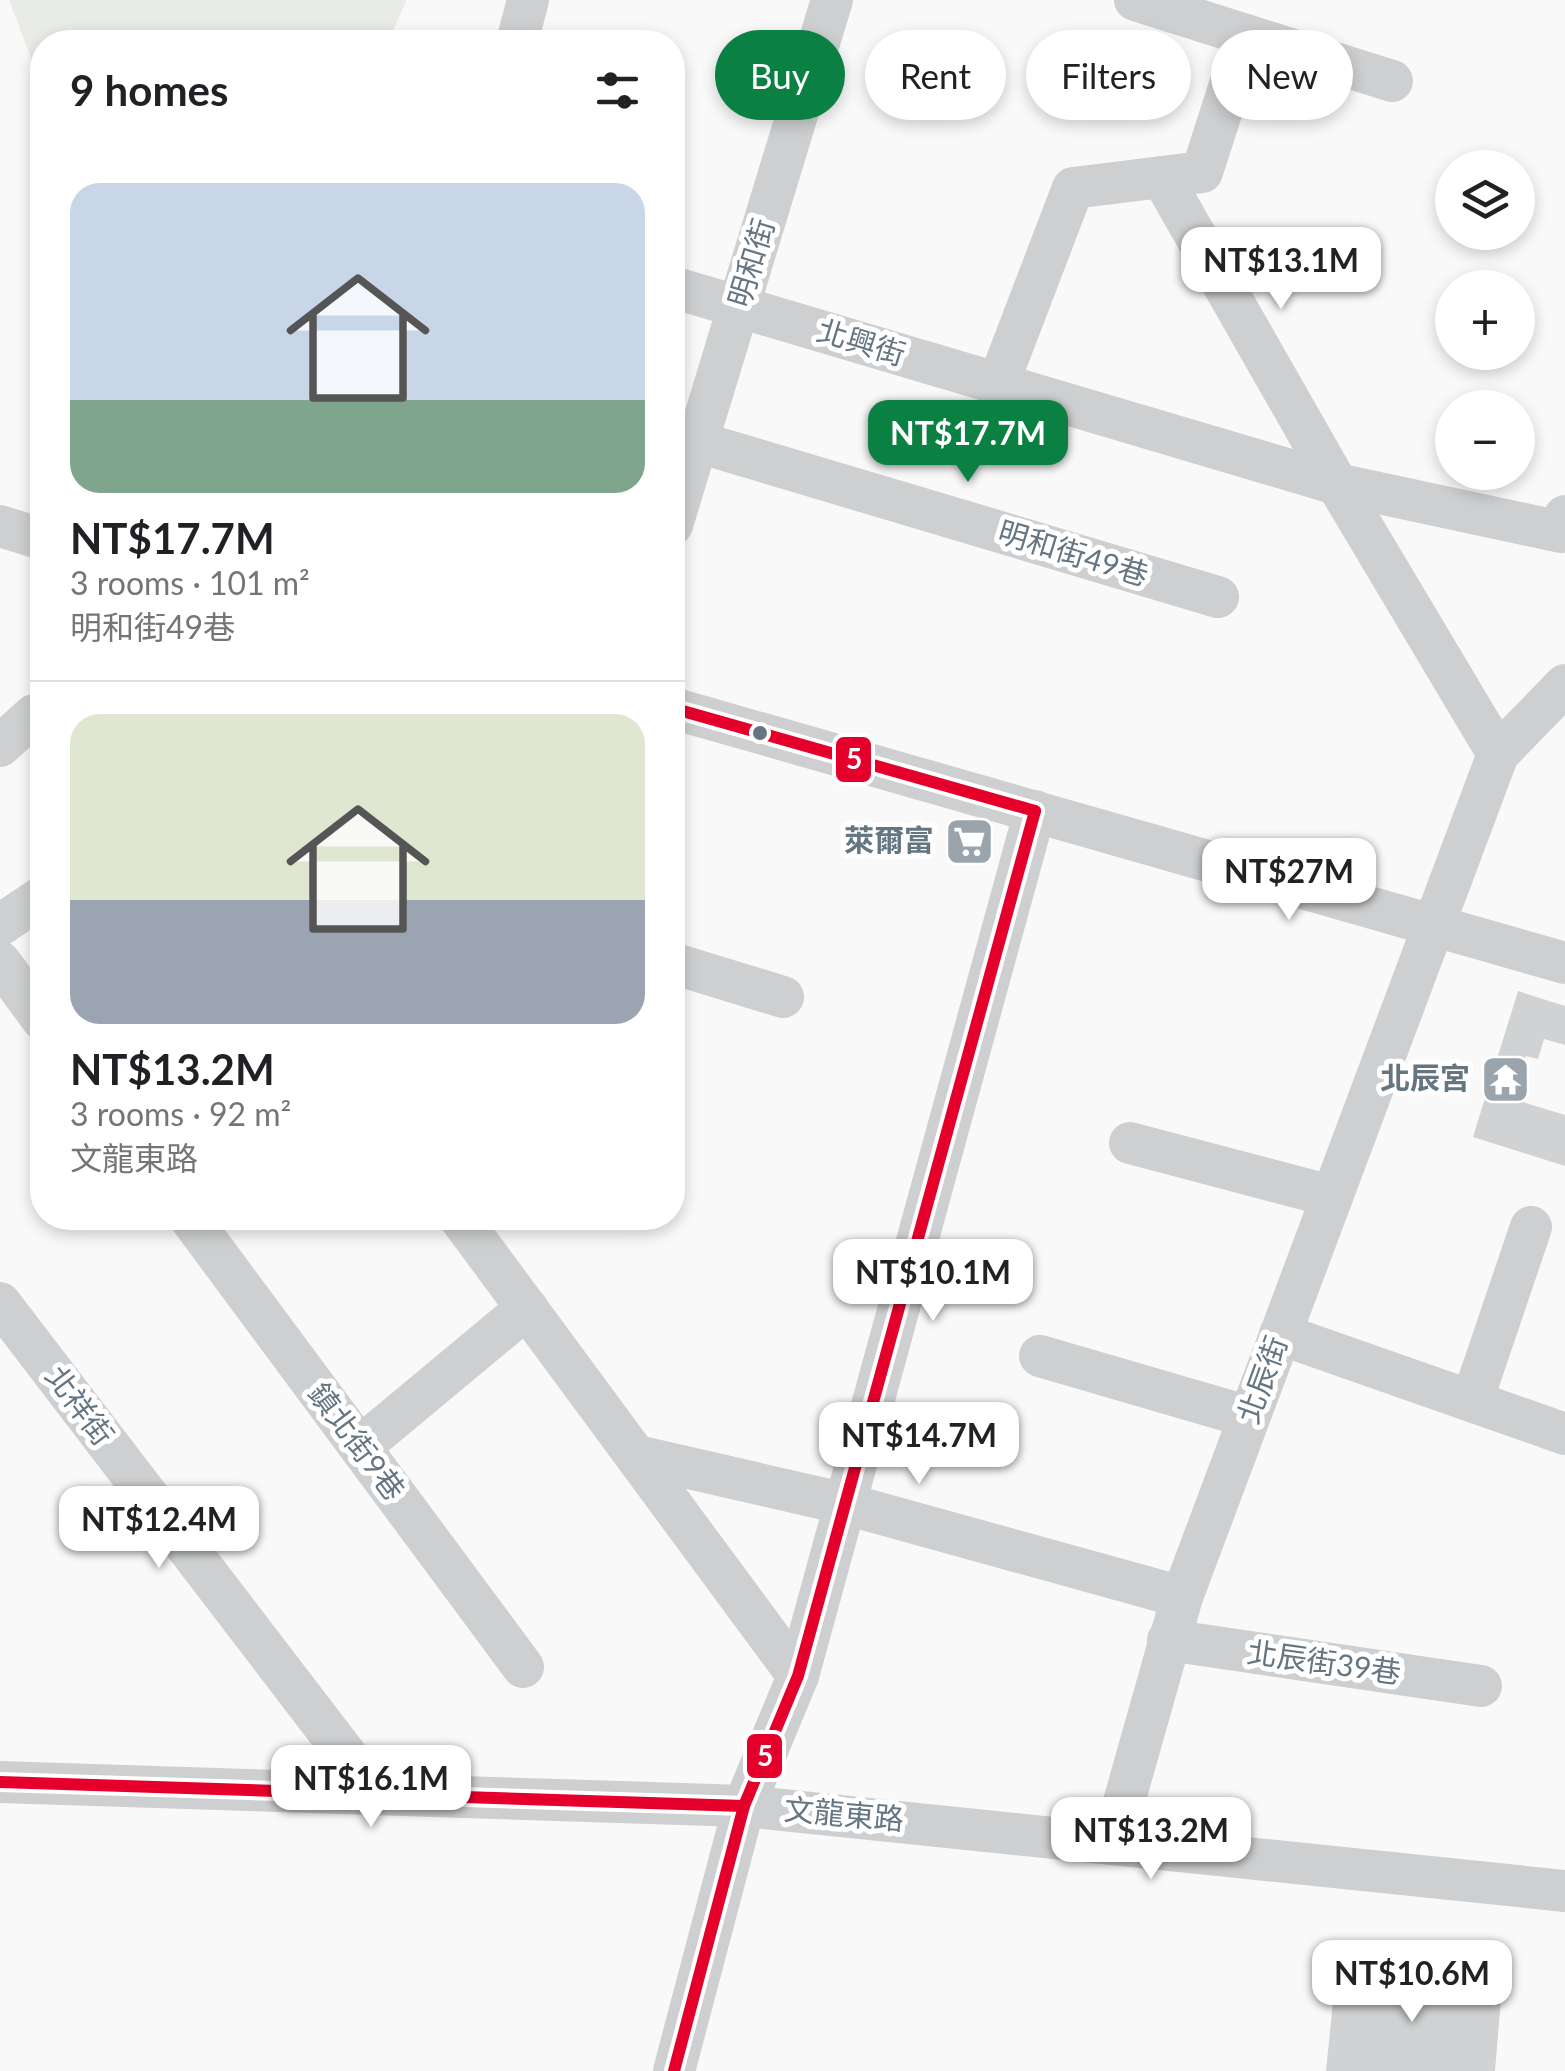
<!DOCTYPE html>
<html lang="en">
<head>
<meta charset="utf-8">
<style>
  :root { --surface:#fff; --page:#f2f2f2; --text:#202124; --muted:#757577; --line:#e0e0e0; --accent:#0b8043 }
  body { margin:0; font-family:Lato,"Noto Sans TC",sans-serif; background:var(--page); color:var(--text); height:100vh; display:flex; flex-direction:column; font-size:38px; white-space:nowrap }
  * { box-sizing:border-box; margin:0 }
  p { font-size:32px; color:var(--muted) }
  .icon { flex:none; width:55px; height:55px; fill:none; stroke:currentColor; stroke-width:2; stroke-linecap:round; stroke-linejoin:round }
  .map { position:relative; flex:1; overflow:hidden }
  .sheet { position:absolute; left:30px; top:30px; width:655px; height:1200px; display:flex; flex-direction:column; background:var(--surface); border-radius:40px; box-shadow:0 5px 15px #0003 }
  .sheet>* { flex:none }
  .hud { position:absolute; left:715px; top:30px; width:700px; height:90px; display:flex; gap:20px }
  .fabs { position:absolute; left:1435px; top:150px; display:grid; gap:20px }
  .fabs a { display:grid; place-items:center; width:100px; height:100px; border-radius:50%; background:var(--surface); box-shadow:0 5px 15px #0003; font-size:50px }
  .price { position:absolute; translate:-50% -85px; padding:0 22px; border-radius:20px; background:#fff; color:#222; font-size:32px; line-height:65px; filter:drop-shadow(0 2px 5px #0008) }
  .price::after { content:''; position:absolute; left:50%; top:60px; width:30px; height:22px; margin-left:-15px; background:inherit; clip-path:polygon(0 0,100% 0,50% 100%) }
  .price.current { background:var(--accent); color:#fff }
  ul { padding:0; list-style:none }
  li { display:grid; align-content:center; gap:20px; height:530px; padding:0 40px }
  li+li { border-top:2px solid var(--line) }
  li span { display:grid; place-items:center; height:310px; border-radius:30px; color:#555 }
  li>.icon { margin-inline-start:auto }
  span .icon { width:180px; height:180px; fill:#fffc; stroke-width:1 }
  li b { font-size:42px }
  h2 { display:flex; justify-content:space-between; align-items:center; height:120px; padding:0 40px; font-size:42px }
  .chip { padding:0 35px; border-radius:45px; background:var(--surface); box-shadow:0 5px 15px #0003; font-size:35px; line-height:90px }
  .chip.current { background:var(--accent); color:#fff }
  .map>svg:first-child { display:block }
  .green { fill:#e8ebe6 }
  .building { fill:#d0d2d3 }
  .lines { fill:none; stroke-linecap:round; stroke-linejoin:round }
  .minor { stroke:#cecfd0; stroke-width:42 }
  .bus-1-casing { stroke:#fff; stroke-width:20 }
  .bus-1 { stroke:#e4002b; stroke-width:12 }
  .bus-dot { fill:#657683; stroke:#fff; stroke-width:4 }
  .labels { text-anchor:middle; stroke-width:10; stroke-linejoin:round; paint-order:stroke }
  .street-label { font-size:30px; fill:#657683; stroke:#fff }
  .poi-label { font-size:30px; font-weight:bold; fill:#657683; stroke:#fff; text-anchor:end }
  .line-badge { stroke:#fff; stroke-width:4 }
  .badge-label { font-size:28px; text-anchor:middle; font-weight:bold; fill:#fff }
</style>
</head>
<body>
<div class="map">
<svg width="1565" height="2071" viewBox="0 0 1565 2071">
  <rect width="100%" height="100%" fill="#f9f9f9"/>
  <polygon class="green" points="9,0 406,0 406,1 388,42 42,42 42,87"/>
  <g class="building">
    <polygon points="1518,991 1565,1006 1565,1045 1544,1039 1538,1059 1526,1056 1513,1099 1565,1115 1565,1166 1473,1137"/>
    <polygon points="1336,1972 1502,1987 1495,2071 1326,2071"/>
  </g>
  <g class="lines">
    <g class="minor">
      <polyline points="1135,0 1392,81"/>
      <polyline points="517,42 528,0"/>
      <polyline points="1162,177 1337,484 1561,532 1565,516"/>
      <polyline points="672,287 1337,484 1498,754"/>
      <polyline points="998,384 1073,188 1202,172 1246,35"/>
      <polyline points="698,442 1218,597"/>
      <polyline points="672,525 832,0"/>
      <polyline points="0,526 42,539"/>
      <polyline points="672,708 1565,963"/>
      <polyline points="0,746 34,715 42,714"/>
      <polyline points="0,925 42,897"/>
      <polyline points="0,962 42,1019"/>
      <polyline points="672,963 783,997"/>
      <polyline points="1130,1143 1331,1196"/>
      <polyline points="190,1218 523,1667"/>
      <polyline points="460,1218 798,1676"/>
      <polyline points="0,1303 376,1794"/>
      <polyline points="1280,1334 1565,1434"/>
      <polyline points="1040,1356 1249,1417"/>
      <polyline points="1472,1401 1531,1227"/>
      <polyline points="360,1447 527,1308"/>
      <polyline points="637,1456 846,1504 1182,1597"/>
      <polyline points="1168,1640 1481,1686"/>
      <polyline points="0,1782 744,1806 1565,1891"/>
      <polyline points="1113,1841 1182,1597 1498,754 1565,685"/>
      <polyline points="674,2071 744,1806 798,1676 1035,811"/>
    </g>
    <defs>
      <g id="bus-1">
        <polyline points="672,708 1035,811"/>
        <polyline points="0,1782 744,1806"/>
        <polyline points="674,2071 744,1806 798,1676 1035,811"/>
      </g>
    </defs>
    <use href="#bus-1" class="bus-1-casing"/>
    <use href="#bus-1" class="bus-1"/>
  </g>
  <defs>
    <symbol id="supermarket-square" viewBox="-11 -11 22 22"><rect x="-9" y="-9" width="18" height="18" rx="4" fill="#99a4ac" stroke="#fff"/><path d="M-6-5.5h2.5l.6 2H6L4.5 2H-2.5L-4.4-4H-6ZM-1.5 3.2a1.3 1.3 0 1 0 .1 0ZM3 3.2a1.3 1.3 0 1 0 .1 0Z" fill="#fff"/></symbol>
    <symbol id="temple-square" viewBox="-11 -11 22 22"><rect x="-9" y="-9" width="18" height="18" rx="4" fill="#99a4ac" stroke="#fff"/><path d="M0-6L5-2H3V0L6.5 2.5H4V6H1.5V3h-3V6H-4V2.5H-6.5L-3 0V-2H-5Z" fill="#fff"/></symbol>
  </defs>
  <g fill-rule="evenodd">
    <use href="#supermarket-square" x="942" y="814" width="55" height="55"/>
    <use href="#temple-square" x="1478" y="1052" width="55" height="55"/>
  </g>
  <circle class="bus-dot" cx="760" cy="733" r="9"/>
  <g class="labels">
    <g class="street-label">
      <text transform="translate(752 263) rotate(-73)" y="10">明和街</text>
      <text transform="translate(861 343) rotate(17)" y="10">北興街</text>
      <text transform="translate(1073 554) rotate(17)" y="10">明和街49巷</text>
      <text transform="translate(1263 1380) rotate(-70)" y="10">北辰街</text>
      <text transform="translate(79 1406) rotate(53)" y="10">北祥街</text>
      <text transform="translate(356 1442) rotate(53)" y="10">鎮北街9巷</text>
      <text transform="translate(1324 1663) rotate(8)" y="10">北辰街39巷</text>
      <text transform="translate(844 1815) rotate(5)" y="10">文龍東路</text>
    </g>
    <g class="poi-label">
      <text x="934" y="851">萊爾富</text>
      <text x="1470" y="1089">北辰宮</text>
    </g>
  </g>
  <g class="line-badge">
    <rect x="834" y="735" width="39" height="49" rx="10" fill="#e4002b"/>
    <rect x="745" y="1732" width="39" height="48" rx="10" fill="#e4002b"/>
  </g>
  <g class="badge-label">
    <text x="854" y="769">5</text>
    <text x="765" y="1766">5</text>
  </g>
</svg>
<div class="fabs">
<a><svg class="icon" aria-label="layers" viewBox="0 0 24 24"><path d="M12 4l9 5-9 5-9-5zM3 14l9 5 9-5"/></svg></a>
<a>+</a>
<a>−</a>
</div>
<b class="price" style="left:1281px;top:312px">NT$13.1M</b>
<b class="price current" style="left:968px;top:485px">NT$17.7M</b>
<b class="price" style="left:1289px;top:923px">NT$27M</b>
<b class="price" style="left:933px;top:1324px">NT$10.1M</b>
<b class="price" style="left:919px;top:1487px">NT$14.7M</b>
<b class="price" style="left:159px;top:1571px">NT$12.4M</b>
<b class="price" style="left:371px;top:1830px">NT$16.1M</b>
<b class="price" style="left:1151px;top:1882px">NT$13.2M</b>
<b class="price" style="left:1412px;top:2025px">NT$10.6M</b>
<div class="hud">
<a class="chip current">Buy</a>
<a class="chip">Rent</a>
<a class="chip">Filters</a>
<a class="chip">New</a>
</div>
<section class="sheet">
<h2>9 homes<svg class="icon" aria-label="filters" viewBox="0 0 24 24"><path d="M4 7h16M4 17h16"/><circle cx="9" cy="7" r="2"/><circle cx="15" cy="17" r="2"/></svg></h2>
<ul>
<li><span style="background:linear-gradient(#c9d6e8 70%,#7fa58c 0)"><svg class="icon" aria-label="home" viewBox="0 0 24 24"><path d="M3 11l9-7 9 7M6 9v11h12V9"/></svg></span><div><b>NT$17.7M</b><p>3 rooms · 101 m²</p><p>明和街49巷</p></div></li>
<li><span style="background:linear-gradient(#dfe7d0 60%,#9aa5b1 0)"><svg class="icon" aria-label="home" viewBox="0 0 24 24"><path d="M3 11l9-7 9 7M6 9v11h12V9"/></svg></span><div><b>NT$13.2M</b><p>3 rooms · 92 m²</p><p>文龍東路</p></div></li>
</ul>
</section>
</div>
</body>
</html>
